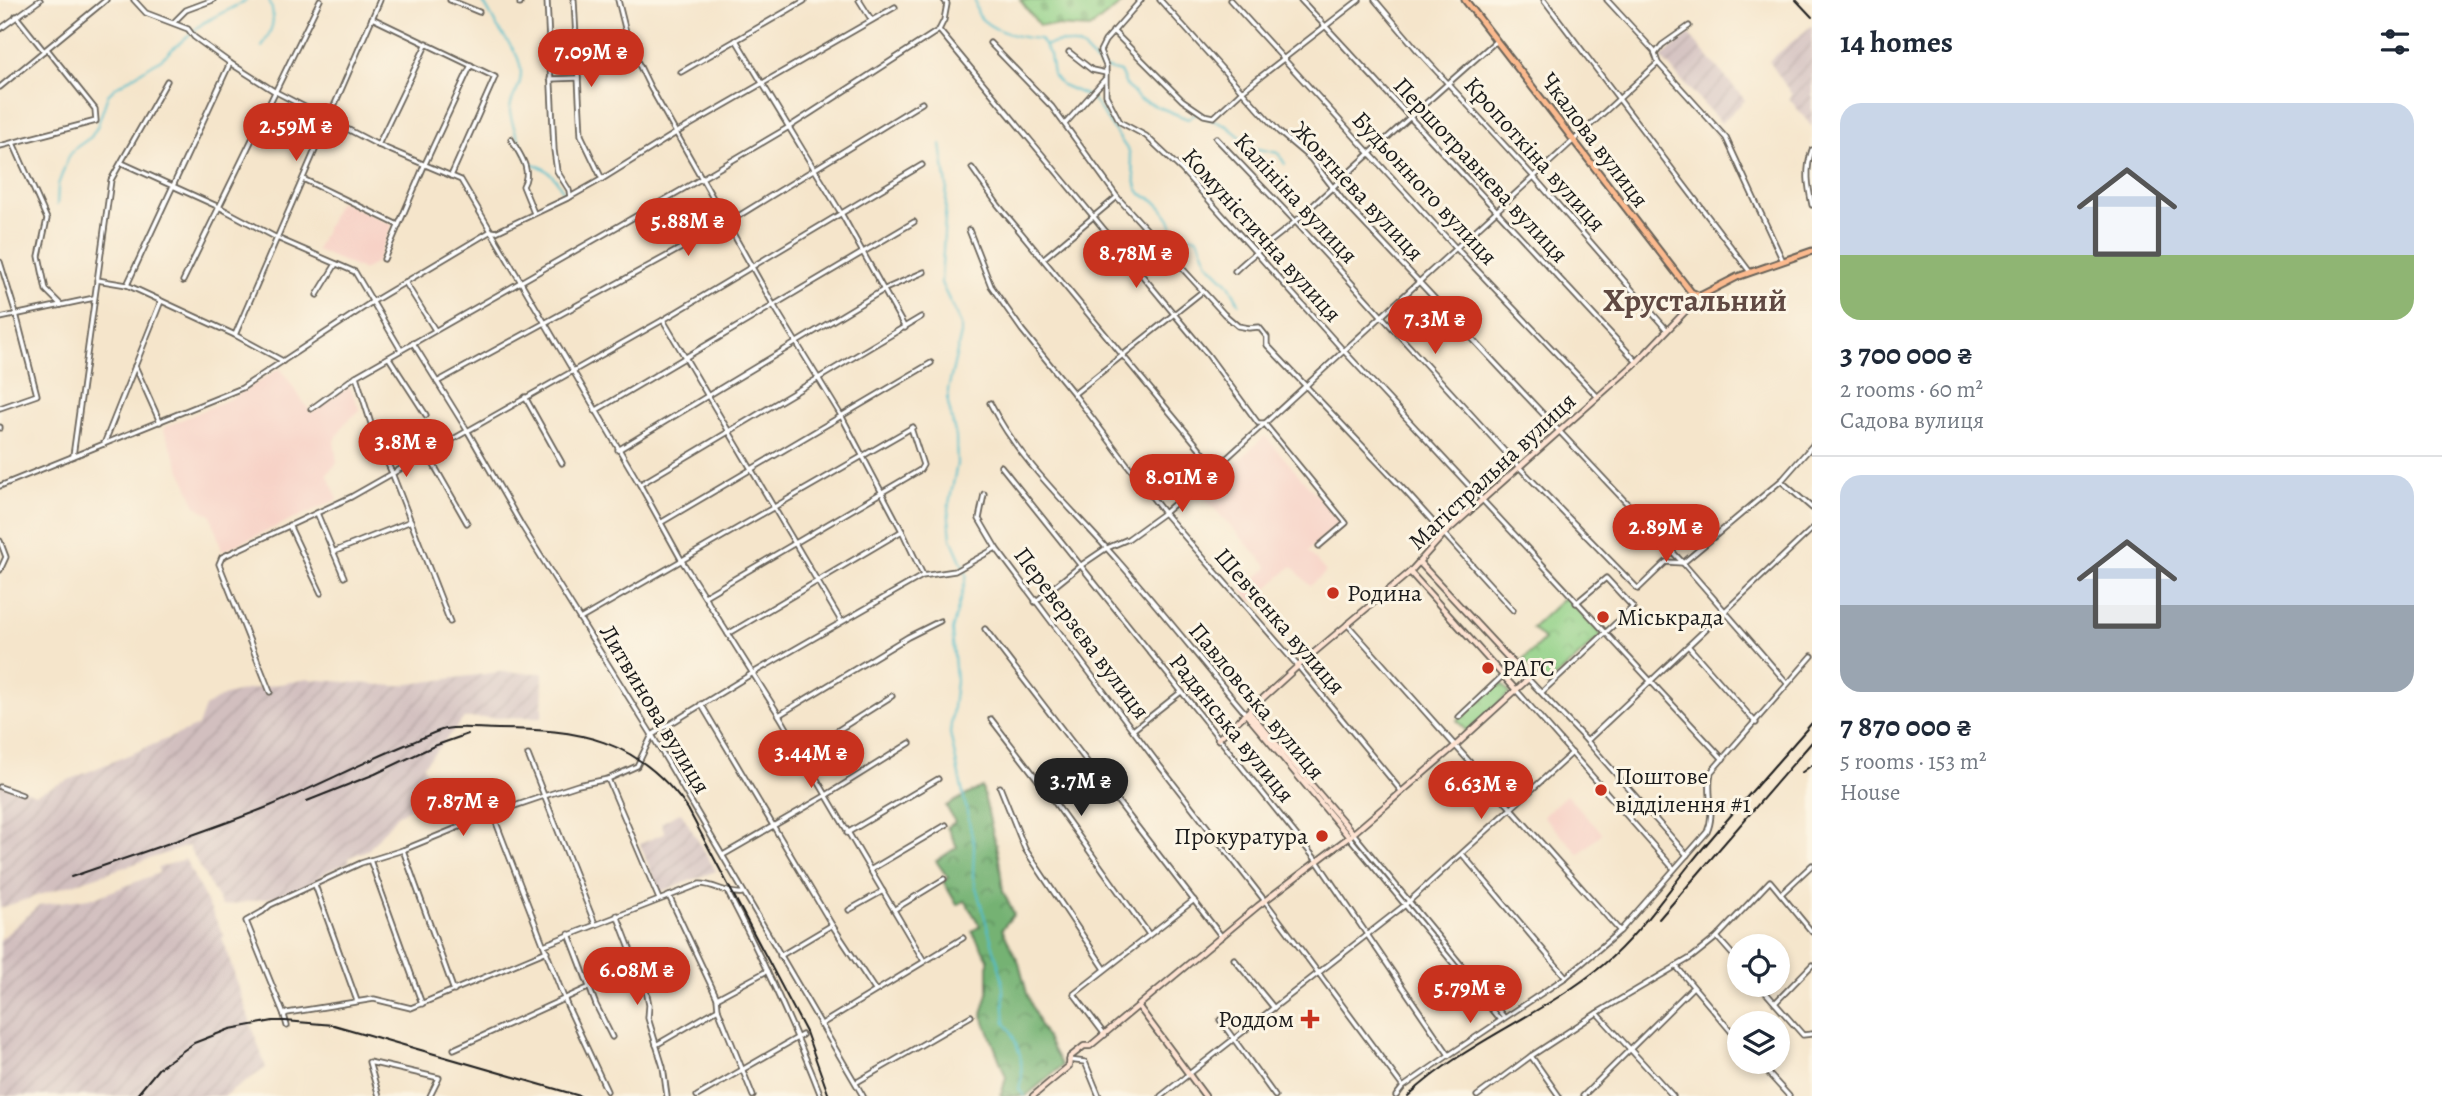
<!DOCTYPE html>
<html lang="en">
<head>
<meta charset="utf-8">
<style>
  :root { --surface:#fff; --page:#f6f6f7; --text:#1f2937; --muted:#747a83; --line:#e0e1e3; --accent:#c8321e }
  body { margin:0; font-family:Alegreya,serif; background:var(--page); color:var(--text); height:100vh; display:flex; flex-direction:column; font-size:26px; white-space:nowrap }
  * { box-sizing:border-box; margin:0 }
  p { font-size:23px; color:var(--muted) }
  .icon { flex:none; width:38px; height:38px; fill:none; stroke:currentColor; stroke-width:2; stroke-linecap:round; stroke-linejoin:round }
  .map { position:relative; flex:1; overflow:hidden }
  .side { display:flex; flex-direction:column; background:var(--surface); width:630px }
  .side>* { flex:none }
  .controls { position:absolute; left:1727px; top:934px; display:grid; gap:14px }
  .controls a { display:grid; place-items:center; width:63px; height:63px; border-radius:50%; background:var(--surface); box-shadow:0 4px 10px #0003; font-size:35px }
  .price { position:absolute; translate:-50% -60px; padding:0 16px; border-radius:24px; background:var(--accent); color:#fff; font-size:23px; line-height:46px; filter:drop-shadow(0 2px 4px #0008) }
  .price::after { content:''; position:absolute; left:50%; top:42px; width:21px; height:16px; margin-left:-10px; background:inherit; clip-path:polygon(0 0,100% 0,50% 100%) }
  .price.active { background:#222; color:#fff }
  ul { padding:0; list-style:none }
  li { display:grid; align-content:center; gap:14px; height:371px; padding:0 28px }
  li+li { border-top:2px solid var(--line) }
  li span { display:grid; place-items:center; height:217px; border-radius:21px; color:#555 }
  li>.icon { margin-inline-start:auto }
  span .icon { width:126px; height:126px; fill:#fffc; stroke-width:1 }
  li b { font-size:30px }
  h2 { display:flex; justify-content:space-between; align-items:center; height:84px; padding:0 28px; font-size:30px }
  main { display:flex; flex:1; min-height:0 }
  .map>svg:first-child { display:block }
  .built { fill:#f7d1c6 }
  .industrial { fill:url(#industrial-furrows) }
  .forest { fill:url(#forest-crowns); stroke:#486748; stroke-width:2 }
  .cemetery { fill:url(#cemetery-stones); stroke:#567651; stroke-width:2 }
  .park { fill:url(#park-crowns); stroke:#567651; stroke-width:2 }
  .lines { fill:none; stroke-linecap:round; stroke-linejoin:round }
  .stream { stroke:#51bdcb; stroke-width:2 }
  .street-casing { stroke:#686259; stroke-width:7 }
  .secondary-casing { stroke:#686259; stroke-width:8 }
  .primary-casing { stroke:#686259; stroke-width:9 }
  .street { stroke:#fff; stroke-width:3.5 }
  .secondary { stroke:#fee3d2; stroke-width:4.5 }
  .primary { stroke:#fcba8e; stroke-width:5 }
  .rail { stroke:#1c1c1c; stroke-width:2 }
  .poi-dot { fill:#c8321e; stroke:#fcf5e5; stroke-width:2.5 }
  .labels { text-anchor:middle; stroke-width:6; stroke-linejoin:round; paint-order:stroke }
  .street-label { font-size:24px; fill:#1c1c1c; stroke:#fcf5e5 }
  .poi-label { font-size:24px; fill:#1c1c1c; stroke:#fcf5e5; text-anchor:start }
  .district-label { font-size:32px; font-weight:bold; fill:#604942; stroke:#fcf5e5 }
</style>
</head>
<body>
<main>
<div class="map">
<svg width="1812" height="1096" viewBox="0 0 1812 1096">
  <defs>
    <pattern id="industrial-furrows" width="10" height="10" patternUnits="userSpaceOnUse" patternTransform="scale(1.75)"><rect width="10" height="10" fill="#d2bfbf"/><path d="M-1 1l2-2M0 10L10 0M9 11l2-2" fill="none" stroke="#b4a4a4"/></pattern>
    <pattern id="forest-crowns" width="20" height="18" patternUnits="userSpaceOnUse" patternTransform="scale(1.75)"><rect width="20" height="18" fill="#74b273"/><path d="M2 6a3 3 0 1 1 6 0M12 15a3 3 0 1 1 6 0" fill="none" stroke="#5e905e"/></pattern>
    <pattern id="cemetery-stones" width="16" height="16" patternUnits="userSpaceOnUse" patternTransform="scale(1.75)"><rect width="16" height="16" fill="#90d086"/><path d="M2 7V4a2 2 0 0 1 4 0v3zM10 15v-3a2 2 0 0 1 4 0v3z" fill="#7cb273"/></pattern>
    <pattern id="park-crowns" width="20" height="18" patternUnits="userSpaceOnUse" patternTransform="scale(1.75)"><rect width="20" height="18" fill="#90d086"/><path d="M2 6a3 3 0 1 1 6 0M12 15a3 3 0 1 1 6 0" fill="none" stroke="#7cb273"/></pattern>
  </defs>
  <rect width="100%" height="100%" fill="#fcf5e5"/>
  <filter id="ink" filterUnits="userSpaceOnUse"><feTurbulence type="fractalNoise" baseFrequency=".0143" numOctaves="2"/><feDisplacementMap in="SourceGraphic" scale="14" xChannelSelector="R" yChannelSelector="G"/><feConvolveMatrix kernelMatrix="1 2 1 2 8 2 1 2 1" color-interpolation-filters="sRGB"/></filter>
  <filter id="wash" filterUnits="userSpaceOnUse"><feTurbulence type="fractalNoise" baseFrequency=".00686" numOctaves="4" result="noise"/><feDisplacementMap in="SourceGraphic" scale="28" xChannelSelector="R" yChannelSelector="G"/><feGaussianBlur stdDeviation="1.57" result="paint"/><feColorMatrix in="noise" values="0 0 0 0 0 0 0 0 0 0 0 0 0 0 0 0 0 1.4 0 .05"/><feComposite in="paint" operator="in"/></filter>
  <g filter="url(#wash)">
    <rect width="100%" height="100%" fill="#f5e5cb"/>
    <g class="built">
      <polygon points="339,201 392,225 376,263 363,270 316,250"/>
      <polygon points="280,368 311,413 349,386 360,410 345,423 334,441 337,463 327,474 338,499 222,551 211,515 196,506 163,428 234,397"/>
      <polygon points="1265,436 1340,522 1308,551 1326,572 1310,586 1292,566 1252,602 1242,591 1268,567 1201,494"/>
      <polygon points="1566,795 1602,833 1579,854 1543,816"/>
    </g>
    <g class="industrial">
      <polygon points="1811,26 1812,27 1812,127 1789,98 1792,95 1769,61"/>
      <polygon points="1689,35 1745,100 1721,123 1661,58"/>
      <polygon points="500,672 543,673 542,717 464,718 423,766 440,792 397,815 369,849 348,858 350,862 328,871 311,885 286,895 222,906 188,846 0,908 0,780 35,794 198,726 205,707 225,695 246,690 308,679 395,686"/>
      <polygon points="681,812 716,871 659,892 640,844 665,833 661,823"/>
      <polygon points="185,859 224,936 222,938 266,1068 224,1096 0,1096 0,940 39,905 97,897 159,873 158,868"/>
    </g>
    <polygon class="forest" points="982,787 999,859 1003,891 1014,914 1002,929 1019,963 1027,993 1040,1026 1062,1066 1026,1096 1001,1096 1006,1077 982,1014 988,993 988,959 972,931 980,926 966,902 964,901 957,905 943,881 948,878 936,861 957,847 947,827 955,822 946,806"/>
    <polygon class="cemetery" points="1020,0 1126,0 1090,28 1039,25"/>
    <g class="park">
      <polygon points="1565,597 1602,635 1547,685 1523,660 1544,640 1532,628"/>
      <polygon points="1500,682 1510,693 1467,732 1457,720"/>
    </g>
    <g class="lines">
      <g class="stream">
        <path d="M481 0C489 9 492 18 498 28 509 45 525 58 520 81 518 92 509 100 510 112 512 129 523 147 529 163 545 165 558 179 564 194"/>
        <path d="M975 0C976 8 977 16 984 21 998 33 1022 38 1040 39L1050 55 1053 75 1062 85 1092 98 1129 152 1137 188 1141 194 1154 200 1162 208 1170 219 1175 233 1198 238 1208 263 1228 283 1239 303"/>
        <polyline points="1046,45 1061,42 1078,46 1084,49 1101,67 1120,72 1126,85 1139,99 1188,119 1197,113 1200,114"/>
        <path d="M262 47C272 30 277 20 269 0"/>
        <polyline points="1205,117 1227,126 1254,148 1278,153 1285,164"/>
        <polyline points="941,145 947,186 941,283 961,325 961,334 948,390 948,403 956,437 957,464 948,509 951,538 967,575 952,630 956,681 950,733 974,845 973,877 1002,977 1005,1023 1011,1031 1020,1054 1022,1076 1019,1089 1024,1096"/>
        <polyline points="57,205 58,185 68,158 74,149 91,137 97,127 108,95 116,87 161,59 203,23 247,0"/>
      </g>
    </g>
  </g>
  <g filter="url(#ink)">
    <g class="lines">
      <defs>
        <g id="street">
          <polyline points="134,0 146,13 188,29 194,37 230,63 274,91 378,145 461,180 640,485 682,561 779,715 924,961"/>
          <polyline points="450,0 479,12"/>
          <polyline points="547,0 554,150 557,171 569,190 570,197"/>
          <polyline points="574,0 581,135 602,179"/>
          <polyline points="618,0 629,44 649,85 774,306 842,417 902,531 728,634"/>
          <polyline points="859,0 871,19"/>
          <polyline points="1160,0 1279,132 1311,159 1344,202 1683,563 1787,683"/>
          <polyline points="1230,0 1456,248 1598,397"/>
          <polyline points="1301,0 1637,362"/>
          <polyline points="1375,0 1419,52 1533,176 1667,330"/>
          <polyline points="1544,0 1750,272"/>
          <polyline points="1607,0 1654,51 1658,63 1726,138 1783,261"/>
          <polyline points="520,4 520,0"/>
          <polyline points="16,16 44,51"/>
          <polyline points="372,18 495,77 451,176"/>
          <polyline points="174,22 186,10 213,0"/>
          <polyline points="0,29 40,0"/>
          <polyline points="939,30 1208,355 1258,423 1264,423 1346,523 1319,546"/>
          <polyline points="1113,31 1182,100 1204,115 1214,117 1242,91 1359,0"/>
          <polyline points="736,40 841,213 905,328"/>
          <polyline points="990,43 1052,107 1118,198 1224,314 1238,326 1249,328 1259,327 1267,337 1267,345 1406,492 1513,610"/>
          <polyline points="1069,52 1092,70 1106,73 1106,95 1120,122 1146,136 1182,170 1343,350 1723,759"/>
          <polyline points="1655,54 1662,45 1689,26"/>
          <polyline points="681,72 804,1"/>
          <polyline points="1106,73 1106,66 1100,51 1105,41 1141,0"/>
          <polyline points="550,79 578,78"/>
          <polyline points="0,87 106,0"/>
          <polyline points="1065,124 1105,79"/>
          <polyline points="1216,138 1295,221 1519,467 1638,589 1666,562 1683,563 1783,479 1812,446"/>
          <path d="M511 139C519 154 533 169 523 186L534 213"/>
          <polyline points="13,143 47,219 39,256 46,290 61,305"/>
          <polyline points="378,145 427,43"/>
          <polyline points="0,146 96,121 95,109 47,49"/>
          <path d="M1812 150C1805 170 1808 186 1812 205"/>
          <polyline points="122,163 219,207 277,238 355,272 401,350"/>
          <polyline points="972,168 998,205 1216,468"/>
          <polyline points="303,179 398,225"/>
          <polyline points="969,230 991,286 1022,330 1074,394 1164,513 1298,666 1402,792"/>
          <polyline points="1044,258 1117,197"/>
          <polyline points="384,259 424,166 471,65"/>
          <polyline points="0,262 16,314 37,395 0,408"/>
          <path d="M1235 271C1254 252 1277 238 1297 220 1362 160 1429 100 1496 41"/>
          <polyline points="97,280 127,285 235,335 283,361"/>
          <polyline points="183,281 320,0"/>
          <polyline points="405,282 435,330"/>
          <polyline points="127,285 230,63"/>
          <polyline points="317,295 336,264"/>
          <polyline points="0,318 94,298"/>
          <polyline points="663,320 841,621"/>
          <polyline points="235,335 380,0"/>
          <polyline points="413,343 467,430 522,526 652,735 863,1096"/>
          <polyline points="389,358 426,415"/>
          <polyline points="135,366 160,422"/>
          <polyline points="356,376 373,430 392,473 450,622"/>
          <polyline points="437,382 727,223 922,103"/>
          <polyline points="1074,394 1203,291"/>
          <polyline points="525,397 562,463"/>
          <path d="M990 403C1021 464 1074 510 1118 561 1162 611 1203 663 1246 714"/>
          <polyline points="311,409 356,376 699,180 789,127 939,30 944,20 947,4 944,0"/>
          <polyline points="595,411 914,222"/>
          <polyline points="0,427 0,428"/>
          <polyline points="104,444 161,301"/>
          <polyline points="618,450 885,289 924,272"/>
          <polyline points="427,453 467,523"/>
          <polyline points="73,456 111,180 167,81"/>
          <polyline points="1001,466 1317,861 1449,1055"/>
          <polyline points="1781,481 1812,508"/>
          <polyline points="641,484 921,317"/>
          <polyline points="0,486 242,388 372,302 491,231 496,232 570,197 602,179 676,133 895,7"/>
          <polyline points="984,494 979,519 996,548 1159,765 1265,901 1403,1087"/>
          <polyline points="317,513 344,577"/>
          <polyline points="662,522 931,363"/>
          <polyline points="289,525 321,593"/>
          <polyline points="902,531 923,575"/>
          <polyline points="0,541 6,557 0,570"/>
          <polyline points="333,552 411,521"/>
          <polyline points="705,596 920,470 923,465 911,428"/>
          <polyline points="1035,602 1080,566 1105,549 1128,539 1164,513 1216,468 1658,63"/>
          <polyline points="580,619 913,427"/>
          <polyline points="1347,624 1620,931"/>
          <polyline points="985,629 1222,937"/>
          <polyline points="1689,647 1756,723"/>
          <polyline points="1528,679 1587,741 1687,855"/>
          <polyline points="1516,690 1674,869"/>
          <polyline points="270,692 219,564 222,557 351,497 663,320 922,165"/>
          <polyline points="1542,692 1633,607 1606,578 1576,603"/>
          <polyline points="701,704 832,925 875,990"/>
          <polyline points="779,715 908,637 940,621"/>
          <polyline points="1459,717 1515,664"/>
          <polyline points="991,719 1048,793 1148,933"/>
          <polyline points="1133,730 1181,692"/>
          <polyline points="1587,741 1812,529"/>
          <polyline points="802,753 892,696"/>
          <polyline points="528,755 595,924"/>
          <polyline points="608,779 659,899"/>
          <polyline points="480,781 566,1003 607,1091"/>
          <polyline points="0,787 22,795"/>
          <polyline points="1000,787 1025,849 1105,969"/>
          <polyline points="847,833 938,779"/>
          <polyline points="1353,833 1504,1017"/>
          <polyline points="1349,837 1500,1020"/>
          <polyline points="403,850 454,991"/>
          <polyline points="723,855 825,796 910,743"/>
          <polyline points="1463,855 1566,977"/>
          <polyline points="370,860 422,1004"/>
          <polyline points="870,870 946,825"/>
          <polyline points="315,885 357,1001"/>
          <path d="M727 891C762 958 794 1026 821 1096"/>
          <polyline points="1781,894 1812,865"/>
          <polyline points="669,896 717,998 718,1009 753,1096"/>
          <polyline points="895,909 944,879"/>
          <polyline points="849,910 883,891"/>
          <polyline points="617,915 646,990 649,1005 648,1018 663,1067 667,1096"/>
          <polyline points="569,934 596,1005 612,1037"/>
          <polyline points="1717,937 1740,963"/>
          <path d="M544 945 700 884C715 884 727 895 742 893"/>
          <polyline points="780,956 832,925"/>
          <polyline points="1234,959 1274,1008"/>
          <polyline points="1676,966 1740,1042"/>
          <polyline points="1759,985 1803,1035 1812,1034"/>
          <polyline points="717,998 767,971"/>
          <polyline points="1775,1003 1812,965"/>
          <polyline points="1597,1013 1673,1096"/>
          <polyline points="284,1015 246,921 262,912 270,905 361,863 403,850 491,814 544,796 578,785 608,779 637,766 652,735 753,673 922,576 955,571 996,548"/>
          <polyline points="1220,1020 1275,1096"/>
          <polyline points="820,1025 963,938"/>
          <polyline points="287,1026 284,1015 287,1013 374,999 411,1008 547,951"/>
          <polyline points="1105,1035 1074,994 1194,900"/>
          <polyline points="656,1045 718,1009"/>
          <polyline points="454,1049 590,987"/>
          <polyline points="1531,1056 1559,1096"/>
          <polyline points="1069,1060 1085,1062 1099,1096"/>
          <polyline points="1758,1062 1789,1096"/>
          <polyline points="857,1082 971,1016"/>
          <polyline points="379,1096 369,1062 439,1078 430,1096"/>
          <polyline points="697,1096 802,1035"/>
          <polyline points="1161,1096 1405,905 1572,753"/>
          <path d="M1396 1096 1403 1087 1449 1055 1566 977 1620 931 1707 832C1716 812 1706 793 1711 772L1812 656"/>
          <polyline points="1477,1096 1531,1056 1597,1013 1692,957 1717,937 1770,881 1812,932"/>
          <polyline points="1583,1096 1693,987"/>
        </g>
        <g id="secondary">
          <polyline points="1410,572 1516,690"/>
          <polyline points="1249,712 1353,833"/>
          <polyline points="1246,714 1349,837"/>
          <polyline points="1218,739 1298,666 1410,572 1444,534 1637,362 1700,296"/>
          <polyline points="1139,1007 1205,1096"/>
          <polyline points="1033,1096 1069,1066 1070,1057 1084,1046 1090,1046 1258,906 1349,837 1455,746 1528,679 1420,563"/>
        </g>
        <polyline id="primary" points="1465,0 1691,292 1700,296 1737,277 1812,251"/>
      </defs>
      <use href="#street" class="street-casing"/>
      <use href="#secondary" class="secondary-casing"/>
      <use href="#primary" class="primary-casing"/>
      <use href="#street" class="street"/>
      <use href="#secondary" class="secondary"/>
      <use href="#primary" class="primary"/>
      <g class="rail">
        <polyline points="1796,0 1812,17"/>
        <polyline points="1801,773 1812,765"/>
        <polyline points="307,801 375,774 434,746 468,734"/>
        <path d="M71 877C137 854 205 832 270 806 318 786 363 762 410 743 421 739 433 732 445 729 461 726 481 729 498 729 578 729 638 738 688 809L806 1032 829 1096"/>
        <polyline points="1659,919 1812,742"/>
        <polyline points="136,1096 159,1068 194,1043 230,1029 273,1021 285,1021 334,1025 580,1096"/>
        <path d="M1408 1096C1465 1042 1543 1015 1603 965 1637 936 1662 899 1690 864 1729 816 1771 770 1812 723"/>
      </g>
    </g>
  </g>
  <g class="poi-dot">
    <circle cx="1333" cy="593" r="7"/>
    <circle cx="1603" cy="617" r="7"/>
    <circle cx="1488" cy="668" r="7"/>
    <circle cx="1601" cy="790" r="7"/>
    <circle cx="1322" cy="836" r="7"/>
    <path d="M1306.5 1008.5h7v7h7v7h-7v7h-7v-7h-7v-7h7z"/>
  </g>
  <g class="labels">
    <g class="street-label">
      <text transform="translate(1595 140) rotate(53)" y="8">Чкалова вулиця</text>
      <text transform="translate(1535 154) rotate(48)" y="8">Кропоткіна вулиця</text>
      <text transform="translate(1481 170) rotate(47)" y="8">Першотравнева вулиця</text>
      <text transform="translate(1425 188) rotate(47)" y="8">Будьонного вулиця</text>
      <text transform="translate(1358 191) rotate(47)" y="8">Жовтнева вулиця</text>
      <text transform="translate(1296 198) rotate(47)" y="8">Калініна вулиця</text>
      <text transform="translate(1262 235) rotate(48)" y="8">Комуністична вулиця</text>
      <text transform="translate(1492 471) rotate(-43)" y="8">Магістральна вулиця</text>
      <text transform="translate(1280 621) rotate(49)" y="8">Шевченка вулиця</text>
      <text transform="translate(1082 633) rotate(53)" y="8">Переверзєва вулиця</text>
      <text transform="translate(1257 701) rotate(50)" y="8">Павловська вулиця</text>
      <text transform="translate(655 709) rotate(59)" y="8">Литвинова вулиця</text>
      <text transform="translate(1232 728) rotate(51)" y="8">Радянська вулиця</text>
    </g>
    <g class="poi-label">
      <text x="1347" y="601">Родина</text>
      <text x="1617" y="625">Міськрада</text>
      <text x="1502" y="676">РАГС</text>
      <text x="1615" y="784">Поштове<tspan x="1615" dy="28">відділення #1</tspan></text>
      <text x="1308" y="844" text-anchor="end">Прокуратура</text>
      <text x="1294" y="1027" text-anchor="end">Роддом</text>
    </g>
    <g class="district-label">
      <text x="1695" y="311">Хрустальний</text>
    </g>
  </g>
</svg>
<div class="controls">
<a><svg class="icon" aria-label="locate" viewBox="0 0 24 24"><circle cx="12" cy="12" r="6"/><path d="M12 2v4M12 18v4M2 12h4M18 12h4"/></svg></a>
<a><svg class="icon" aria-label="layers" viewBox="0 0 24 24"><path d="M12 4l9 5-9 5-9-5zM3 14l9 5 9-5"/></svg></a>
</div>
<b class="price" style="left:591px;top:89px">7.09M ₴</b>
<b class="price" style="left:296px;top:163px">2.59M ₴</b>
<b class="price" style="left:688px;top:258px">5.88M ₴</b>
<b class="price" style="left:1136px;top:290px">8.78M ₴</b>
<b class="price" style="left:1435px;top:356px">7.3M ₴</b>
<b class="price" style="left:406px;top:479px">3.8M ₴</b>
<b class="price" style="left:1182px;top:514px">8.01M ₴</b>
<b class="price" style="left:1666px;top:564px">2.89M ₴</b>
<b class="price" style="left:811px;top:790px">3.44M ₴</b>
<b class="price active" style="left:1081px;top:818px">3.7M ₴</b>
<b class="price" style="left:1481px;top:821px">6.63M ₴</b>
<b class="price" style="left:463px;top:838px">7.87M ₴</b>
<b class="price" style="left:637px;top:1007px">6.08M ₴</b>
<b class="price" style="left:1470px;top:1025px">5.79M ₴</b>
</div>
<section class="side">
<h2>14 homes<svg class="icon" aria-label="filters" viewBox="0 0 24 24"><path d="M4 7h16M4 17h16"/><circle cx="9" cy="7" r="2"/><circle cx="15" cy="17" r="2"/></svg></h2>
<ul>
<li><span style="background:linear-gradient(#c9d6e8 70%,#8fb573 0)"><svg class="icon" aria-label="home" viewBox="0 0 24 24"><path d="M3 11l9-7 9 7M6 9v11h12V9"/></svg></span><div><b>3 700 000 ₴</b><p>2 rooms · 60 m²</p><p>Садова вулиця</p></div></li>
<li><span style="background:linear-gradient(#c9d6e8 60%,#9aa5b1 0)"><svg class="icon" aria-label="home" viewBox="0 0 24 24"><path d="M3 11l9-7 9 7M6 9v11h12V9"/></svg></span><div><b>7 870 000 ₴</b><p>5 rooms · 153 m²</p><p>House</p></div></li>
</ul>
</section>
</main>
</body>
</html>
